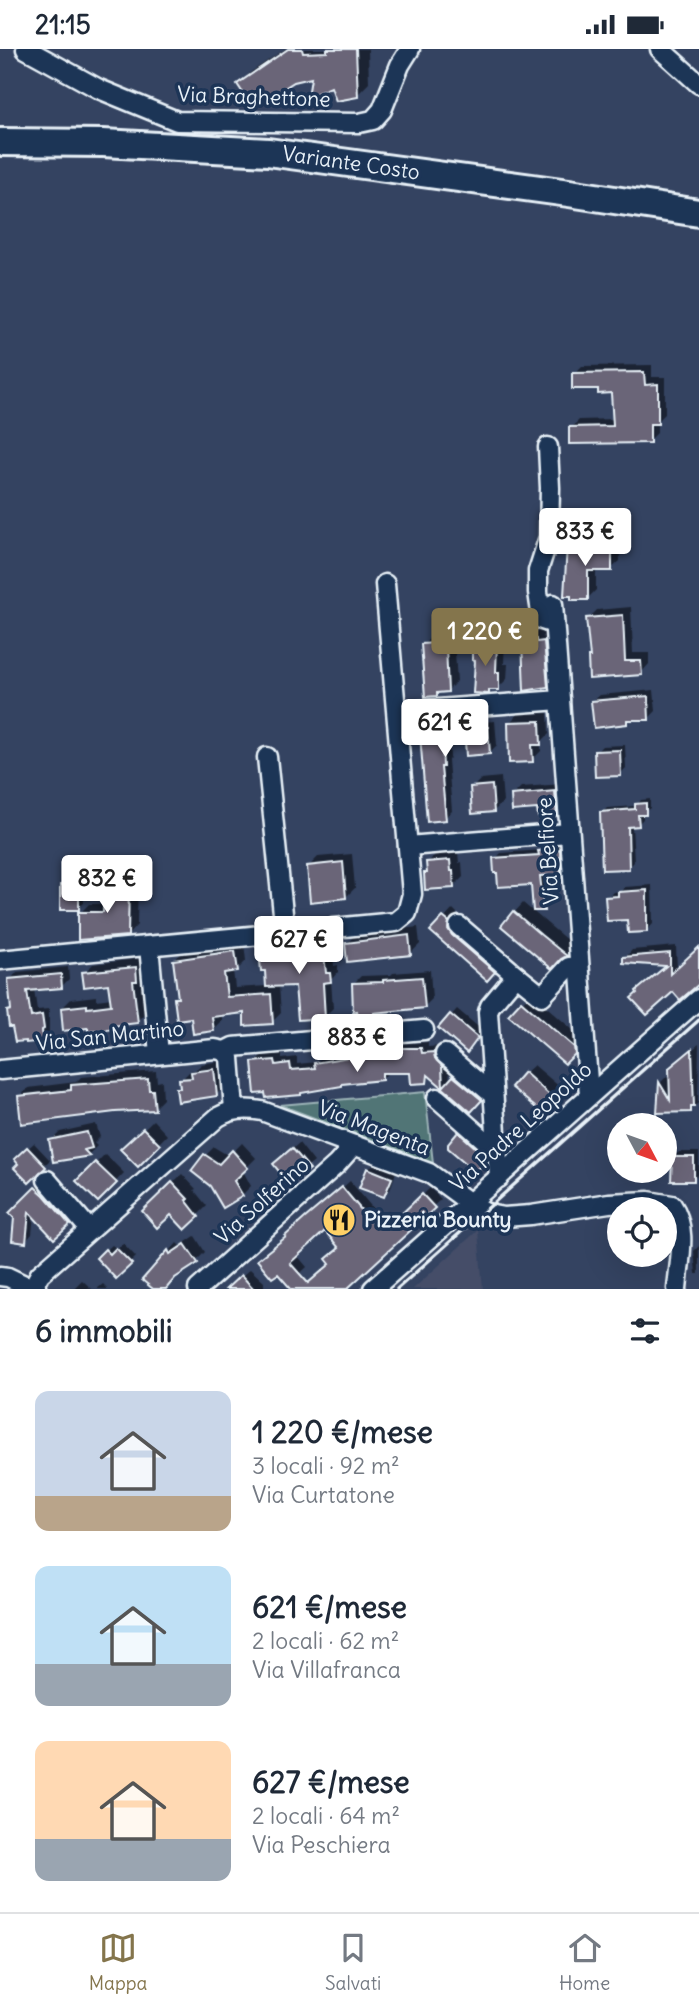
<!DOCTYPE html>
<html lang="it">
<head>
<meta charset="utf-8">
<style>
  :root { --surface:#fff; --page:#f6f6f7; --text:#1f2937; --muted:#747a83; --line:#e0e1e3; --accent:#84754c }
  body { margin:0; font-family:Delius,sans-serif; background:var(--page); color:var(--text); height:100vh; display:flex; flex-direction:column; font-size:26px; white-space:nowrap }
  * { box-sizing:border-box; margin:0 }
  p { font-size:23px; color:var(--muted) }
  .icon { flex:none; width:38px; height:38px; fill:none; stroke:currentColor; stroke-width:2; stroke-linecap:round; stroke-linejoin:round }
  .map { position:relative; height:1240px; overflow:hidden }
  .details { display:flex; flex-direction:column; background:var(--surface); flex:1 }
  .details>* { flex:none }
  .needle { width:46px; rotate:131deg }
  .tools { position:absolute; left:607px; top:1064px; display:grid; gap:14px }
  .tools a { display:grid; place-items:center; width:70px; height:70px; border-radius:50%; background:var(--surface); box-shadow:0 7px 28px #0002; font-size:35px }
  .price { position:absolute; translate:-50% -60px; padding:0 16px; border-radius:7px; background:#fff; color:#222; font-size:23px; line-height:46px; filter:drop-shadow(0 2px 4px #0008) }
  .price::after { content:''; position:absolute; left:50%; top:42px; width:21px; height:16px; margin-left:-10px; background:inherit; clip-path:polygon(0 0,100% 0,50% 100%) }
  .price.on { background:var(--accent); color:#fff }
  ul { padding:0; list-style:none }
  li { display:flex; align-items:center; gap:21px; height:175px; padding:0 35px }
  li span { display:grid; place-items:center; flex:none; width:196px; height:140px; border-radius:14px; color:#555 }
  li>.icon { margin-inline-start:auto }
  span .icon { width:84px; height:84px; fill:#fffc; stroke-width:1 }
  li b { font-size:30px }
  h2 { display:flex; justify-content:space-between; align-items:center; height:84px; padding:0 35px; font-size:30px }
  .status { display:flex; justify-content:space-between; align-items:center; height:49px; padding:0 35px; background:var(--surface); direction:ltr }
  .status svg { height:19px; fill:currentColor }
  .tabs { display:flex; justify-content:space-around; align-items:center; height:98px; border-top:2px solid var(--line); background:var(--surface); font-size:19px; color:var(--muted) }
  .tabs a { display:grid; justify-items:center; gap:4px }
  .tabs .on { color:var(--accent) }
  .map>svg:first-child { display:block }
  .built { fill:#444d68 }
  .green { fill:#517576; stroke:#9cb3b7; stroke-width:2 }
  .shadow { fill:#0007 }
  .building { fill:#6a6578; stroke:#e8f1f8; stroke-width:2; fill-rule:evenodd }
  .lines { fill:none; stroke-linecap:round; stroke-linejoin:round }
  .minor-casing { stroke:#e8f1f8; stroke-width:23 }
  .highway-casing { stroke:#e8f1f8; stroke-width:32 }
  .minor { stroke:#1d3557; stroke-width:18 }
  .highway { stroke:#1d3557; stroke-width:26 }
  .rail { stroke:#e8f1f8; stroke-width:3.5 }
  .labels { text-anchor:middle; stroke-width:7; stroke-linejoin:round; paint-order:stroke }
  .street-label { font-size:21px; fill:#e8f1f8; stroke:#1d3557 }
  .poi-label { font-size:21px; font-weight:bold; fill:#e8f1f8; stroke:#1d3557; text-anchor:start }
</style>
</head>
<body>
<div class="status"><b>21:15</b><svg viewBox="0 0 49 12"><path d="M0 12V9h3v3zM5 12V6h3v6zM10 12V3h3v9zM15 12V0h3v12zM26 1h20v11H26zM47 4h2v5h-2z"/></svg></div>
<div class="map">
<svg width="699" height="1240" viewBox="0 0 699 1240">
  <rect width="100%" height="100%" fill="#344361"/>
  <filter id="ink" filterUnits="userSpaceOnUse"><feTurbulence type="fractalNoise" baseFrequency=".0143" numOctaves="2"/><feDisplacementMap in="SourceGraphic" scale="14" xChannelSelector="R" yChannelSelector="G"/><feConvolveMatrix kernelMatrix="1 2 1 2 8 2 1 2 1" color-interpolation-filters="sRGB"/></filter>
  <g filter="url(#ink)">
    <polygon class="built" points="478,1181 483,1240 413,1240"/>
    <polygon class="green" points="425,1043 433,1114 280,1056"/>
    <g class="shadow">
      <polygon points="285,0 368,0 369,34 357,46 313,26 294,31 239,35 251,23"/>
      <polygon points="652,316 652,328 665,328 665,365 657,373 657,384 649,392 571,379 579,371 614,370 613,342 574,325 582,317"/>
      <polygon points="576,489 619,489 620,512 611,520 596,520 596,541 588,549 568,497"/>
      <polygon points="631,558 633,604 649,604 649,615 641,624 592,606 588,570 597,561"/>
      <polygon points="545,582 545,585 553,584 556,628 547,637 523,592 532,583"/>
      <polygon points="483,585 505,587 504,615 508,615 507,630 498,639 492,639 488,643 474,594"/>
      <polygon points="444,586 444,589 454,589 457,632 448,641 440,642 436,645 423,596 432,587"/>
      <polygon points="654,641 656,662 649,669 630,670 626,674 593,652 600,646"/>
      <polygon points="548,664 549,685 541,693 541,702 532,711 509,674 518,665"/>
      <polygon points="456,665 456,675 495,672 497,696 489,704 467,690 449,691 450,709 448,711 452,762 445,769 421,674 428,667"/>
      <polygon points="625,696 626,719 620,725 596,703 602,697"/>
      <polygon points="501,728 503,753 494,762 472,739 481,730"/>
      <polygon points="563,735 564,757 556,765 513,746 521,738"/>
      <polygon points="650,750 650,759 643,764 643,770 638,775 632,776 634,813 629,818 602,764 607,759 636,757 641,751"/>
      <polygon points="565,795 567,818 561,824 546,825 550,854 543,860 533,834 495,810 501,804 542,801 546,796"/>
      <polygon points="458,803 459,814 462,813 463,828 454,837 426,825 428,822 428,813 437,804"/>
      <polygon points="352,805 355,839 346,848 309,817 318,808"/>
      <polygon points="115,824 138,825 137,876 128,886 80,864 89,855 105,855 106,833"/>
      <polygon points="68,831 84,831 84,854 78,859 62,837"/>
      <polygon points="652,836 653,875 647,881 628,869 607,849 613,843 621,842 625,838"/>
      <polygon points="523,854 574,897 566,906 561,908 503,876"/>
      <polygon points="453,860 457,864 456,870 502,913 487,929 433,882"/>
      <polygon points="418,878 420,895 411,904 346,895 355,886"/>
      <polygon points="331,887 334,917 338,916 338,923 331,931 333,959 324,968 297,935 279,936 281,964 272,973 245,962 222,965 222,972 213,981 192,967 176,950 179,947 174,911 184,902 244,894 246,912 237,921 233,921 235,939 267,937 267,920 261,903 269,894"/>
      <polygon points="676,897 677,920 699,900 699,932 673,941 647,964 669,916 625,909 632,901"/>
      <polygon points="144,909 145,921 142,924 146,963 137,972 117,974 113,979 90,977 62,959 71,950 96,947 96,951 112,949 110,933 84,924 93,915"/>
      <polygon points="68,918 69,930 62,937 34,940 37,961 49,960 49,983 42,990 9,963 13,959 10,931 17,923"/>
      <polygon points="430,921 432,950 424,958 353,935 361,927 391,926 393,924"/>
      <polygon points="531,944 582,989 582,995 574,1004 511,966"/>
      <polygon points="457,960 483,982 472,996 440,979"/>
      <polygon points="428,993 428,998 440,997 441,1002 448,1010 450,1033 461,1021 487,1043 471,1061 432,1027 426,1032 411,1022 389,1023 382,1030 344,1033 254,1014 261,1007 282,1005 282,1010 297,1008 297,1015 317,1013 323,1007 358,1002 363,997"/>
      <polygon points="699,995 698,1054 690,1062 659,1062 660,1034 667,1027 671,1033 679,1012"/>
      <polygon points="222,1012 225,1037 216,1046 178,1040 181,1037 181,1031 190,1022 195,1021 202,1015"/>
      <polygon points="534,1016 561,1039 550,1052 525,1024"/>
      <polygon points="156,1022 157,1033 162,1032 163,1050 154,1059 19,1048 28,1039 76,1033 81,1028"/>
      <polygon points="153,1071 167,1086 138,1115 123,1100"/>
      <polygon points="96,1075 100,1088 94,1094 97,1097 89,1105 54,1111 51,1092 60,1083"/>
      <polygon points="465,1079 491,1103 482,1115 450,1095"/>
      <polygon points="34,1094 50,1111 29,1131 16,1110"/>
      <polygon points="242,1094 256,1109 243,1122 251,1137 242,1146 205,1107 214,1098 229,1107"/>
      <polygon points="299,1094 314,1113 308,1118 281,1110"/>
      <polygon points="679,1103 699,1103 699,1125 693,1131 673,1108"/>
      <polygon points="105,1105 124,1124 98,1151 79,1132"/>
      <polygon points="374,1115 396,1123 390,1141 384,1146 368,1120"/>
      <polygon points="182,1125 196,1140 194,1141 207,1157 185,1179 171,1164 144,1162"/>
      <polygon points="350,1132 380,1168 388,1161 397,1171 430,1139 441,1150 350,1235 349,1233 341,1240 304,1240 332,1215 341,1198 325,1180 297,1206 307,1218 289,1235 288,1187"/>
      <polygon points="42,1133 75,1168 54,1188 34,1166 32,1185 26,1192 16,1168 11,1164"/>
      <polygon points="195,1187 205,1203 196,1212 178,1224 165,1240 156,1240 145,1231 177,1194 180,1197"/>
      <polygon points="123,1194 136,1208 116,1228 98,1209 112,1196 117,1200"/>
      <polygon points="699,1197 699,1225 696,1225 694,1202"/>
      <polygon points="250,1220 264,1233 264,1238 266,1240 226,1240"/>
      <polygon points="82,1231 92,1240 73,1240"/>
      <polygon points="103,1235 108,1240 97,1240"/>
    </g>
    <g class="building">
      <polygon points="288,0 302,0 303,4 327,3 327,0 356,0 358,48 336,52 331,38 308,48 311,29 294,33 253,59 237,35"/>
      <polygon points="644,323 645,336 658,335 658,375 650,375 650,394 569,395 569,378 613,377 611,344 598,345 598,340 572,340 572,324"/>
      <polygon points="567,496 612,496 612,522 588,522 588,551 571,551 571,547 564,547"/>
      <polygon points="623,566 625,612 641,612 642,626 589,630 588,608 590,608 586,569"/>
      <polygon points="536,590 536,593 544,592 548,638 524,642 522,591"/>
      <polygon points="472,593 497,595 496,623 499,623 499,641 489,641 489,645 473,644 475,612 472,611"/>
      <polygon points="435,594 435,597 446,597 448,643 437,644 437,647 425,648 421,595"/>
      <polygon points="648,647 649,671 627,671 627,675 594,679 591,652"/>
      <polygon points="449,672 449,681 488,678 490,705 466,707 465,692 442,693 443,718 441,718 446,771 427,773 419,673"/>
      <polygon points="540,672 541,696 532,696 533,713 509,714 508,673"/>
      <polygon points="620,701 621,727 595,728 594,702"/>
      <polygon points="492,736 494,763 472,765 470,738"/>
      <polygon points="555,742 557,767 538,768 537,760 512,762 511,746"/>
      <polygon points="646,754 646,766 638,766 639,777 628,778 629,820 602,821 600,763 635,760 635,755"/>
      <polygon points="560,800 561,826 540,827 544,862 533,862 531,836 498,838 497,824 494,824 493,809 539,806 538,802"/>
      <polygon points="450,811 451,822 453,822 454,839 425,841 424,824 427,824 426,813"/>
      <polygon points="343,813 346,849 310,853 307,817"/>
      <polygon points="104,833 129,833 128,887 78,891 78,863 103,863"/>
      <rect x="60" y="836" width="19" height="25"/>
      <polygon points="647,841 647,883 628,884 627,871 607,872 605,848 618,847 618,843"/>
      <polygon points="513,862 541,886 567,907 561,910 552,920 501,877"/>
      <polygon points="443,868 449,873 448,880 452,886 495,923 487,932 430,882"/>
      <polygon points="409,886 411,906 347,913 345,894"/>
      <polygon points="323,895 326,924 330,924 331,933 323,934 325,969 298,971 295,937 266,938 265,922 261,922 259,902"/>
      <polygon points="699,898 699,935 680,951 673,943 647,966 631,949 637,944 636,942 666,917 623,914 623,908 670,904 670,925"/>
      <polygon points="235,902 238,922 224,924 227,948 271,945 273,975 244,977 244,964 212,968 214,982 193,985 191,969 177,971 174,949 178,949 173,911"/>
      <polygon points="136,918 137,932 133,932 138,974 113,977 113,980 88,983 88,979 63,982 61,959 87,956 87,959 111,956 108,935 84,938 82,923"/>
      <polygon points="61,925 62,939 27,942 31,968 42,966 44,980 42,981 43,992 26,994 26,992 15,993 12,978 9,978 7,962 11,961 8,930"/>
      <polygon points="422,928 425,959 374,964 374,966 358,966 357,962 353,963 352,934 383,933 383,931"/>
      <polygon points="521,952 574,998 575,1005 565,1015 508,966"/>
      <polygon points="450,965 478,989 467,1004 438,979"/>
      <polygon points="399,999 421,999 422,1004 434,1003 435,1009 442,1017 443,1038 453,1027 482,1051 471,1063 428,1026 427,1034 411,1035 410,1024 382,1024 382,1031 342,1035 342,1037 301,1044 301,1046 266,1049 265,1044 255,1045 252,1013 275,1011 276,1016 290,1014 291,1021 315,1019 314,1014 355,1007 355,1003"/>
      <polygon points="692,1000 694,1058 691,1058 691,1063 657,1064 659,1033 670,1051 669,1019"/>
      <polygon points="214,1020 217,1047 178,1053 176,1039 180,1039 179,1030 192,1029 191,1023"/>
      <polygon points="524,1023 553,1049 541,1063 511,1038"/>
      <polygon points="148,1030 149,1041 153,1041 155,1061 115,1063 21,1075 18,1047 71,1041 71,1036"/>
      <polygon points="143,1079 160,1096 138,1118 120,1100"/>
      <polygon points="87,1083 92,1099 84,1101 90,1107 53,1113 49,1091"/>
      <polygon points="458,1083 486,1108 486,1111 476,1123 448,1099 448,1095"/>
      <polygon points="27,1098 46,1118 29,1134 14,1119 18,1115 14,1110"/>
      <polygon points="292,1099 310,1120 290,1136 273,1115"/>
      <polygon points="232,1101 248,1119 234,1132 243,1147 223,1159 210,1137 191,1122 204,1105 219,1115"/>
      <polygon points="672,1108 694,1108 694,1132 671,1132"/>
      <polygon points="95,1113 117,1134 98,1153 76,1132"/>
      <polygon points="367,1119 392,1129 384,1148 359,1139"/>
      <polygon points="172,1133 188,1150 186,1151 199,1168 185,1181 171,1166 157,1179 142,1162"/>
      <polygon points="35,1138 44,1146 70,1176 54,1190 29,1163 26,1194 12,1192 14,1169 9,1164"/>
      <path d="M342 1138 372 1174 379 1167 389 1177 422 1145 435 1159 347 1240H291L278 1225 272 1229 257 1211 286 1188 285 1187 305 1169ZM325 1182 339 1199 326 1210 330 1215 308 1234 290 1214Z"/>
      <polygon points="185,1195 198,1214 175,1229 166,1240 153,1240 142,1231 168,1201 170,1205"/>
      <polygon points="116,1199 132,1215 116,1230 96,1209 105,1200 110,1205"/>
      <polygon points="241,1226 254,1240 226,1240"/>
    </g>
    <g class="lines">
      <defs>
        <g id="minor">
          <polyline points="26,0 99,40 177,72 359,74 373,71 382,61 400,16 410,0"/>
          <polyline points="660,0 699,35"/>
          <polyline points="548,398 550,439 549,488 538,522 538,543 542,571 554,575"/>
          <polyline points="553,555 589,1046"/>
          <polyline points="397,663 560,651"/>
          <polyline points="267,708 285,884"/>
          <polyline points="408,797 569,784"/>
          <polyline points="459,877 516,926"/>
          <polyline points="149,897 159,1005"/>
          <polyline points="0,911 396,873 407,864 412,845 385,535"/>
          <polyline points="225,1002 230,1009 234,1061"/>
          <polyline points="445,1005 493,1046"/>
          <polyline points="0,1021 215,1000 225,1002 233,998 424,981"/>
          <polyline points="437,1049 497,1102"/>
          <polyline points="499,1129 488,963 490,957 516,926 542,947 569,918 578,917"/>
          <polyline points="47,1131 89,1180"/>
          <polyline points="0,1227 8,1228 33,1240"/>
          <path d="M36 1240V1232L40 1225 218 1068C231 1060 246 1059 262 1062L429 1124 470 1154 484 1163 493 1166 504 1168 531 1166 609 1154 648 1152 672 1156C688 1179 679 1213 677 1240"/>
          <polyline points="198,1240 337,1115 354,1096"/>
          <path d="M373 1240C482 1144 589 1046 699 950"/>
        </g>
        <polyline id="highway" points="0,93 103,94 268,103 569,144 699,164"/>
      </defs>
      <use href="#minor" class="minor-casing"/>
      <use href="#highway" class="highway-casing"/>
      <use href="#minor" class="minor"/>
      <use href="#highway" class="highway"/>
      <polyline class="rail" points="397,1240 699,971"/>
    </g>
  </g>
  <defs>
    <symbol id="restaurant-disc" viewBox="-11 -11 22 22"><circle r="9.5" fill="#ffd166" stroke="#1d3557"/><path d="M-5-6h1v4h1v-4h1v4h1v-4h1v5L-1.5 .5V6h-2V.5L-5-1ZM5-6V6H3V1.5H1.5Q1.5-4 5-6Z" fill="#111"/></symbol>
  </defs>
  <g fill-rule="evenodd">
    <use href="#restaurant-disc" x="320" y="1152" width="38" height="38"/>
  </g>
  <g class="labels">
    <g class="street-label">
      <text transform="translate(254 48) rotate(2)" y="7">Via Braghettone</text>
      <text transform="translate(351 114) rotate(8)" y="7">Variante Costo</text>
      <text transform="translate(548 802) rotate(-94)" y="7">Via Belfiore</text>
      <text transform="translate(110 987) rotate(-6)" y="7">Via San Martino</text>
      <text transform="translate(521 1078) rotate(-42)" y="7">Via Padre Leopoldo</text>
      <text transform="translate(374 1079) rotate(21)" y="7">Via Magenta</text>
      <text transform="translate(262 1152) rotate(-42)" y="7">Via Solferino</text>
    </g>
    <g class="poi-label">
      <text x="364" y="1178">Pizzeria Bounty</text>
    </g>
  </g>
</svg>
<div class="tools">
<a><svg class="needle" viewBox="-14 -14 28 28"><path d="M0-13l5 13h-10z" fill="#e53935"/><path d="M0 13l5-13h-10z" fill="#747a83"/></svg></a>
<a><svg class="icon" aria-label="locate" viewBox="0 0 24 24"><circle cx="12" cy="12" r="6"/><path d="M12 2v4M12 18v4M2 12h4M18 12h4"/></svg></a>
</div>
<b class="price" style="left:585px;top:519px">833 €</b>
<b class="price on" style="left:485px;top:619px">1 220 €</b>
<b class="price" style="left:445px;top:710px">621 €</b>
<b class="price" style="left:107px;top:866px">832 €</b>
<b class="price" style="left:299px;top:927px">627 €</b>
<b class="price" style="left:357px;top:1025px">883 €</b>
</div>
<section class="details">
<h2>6 immobili<svg class="icon" aria-label="filters" viewBox="0 0 24 24"><path d="M4 7h16M4 17h16"/><circle cx="9" cy="7" r="2"/><circle cx="15" cy="17" r="2"/></svg></h2>
<ul>
<li><span style="background:linear-gradient(#c9d6e8 75%,#b9a48a 0)"><svg class="icon" aria-label="home" viewBox="0 0 24 24"><path d="M3 11l9-7 9 7M6 9v11h12V9"/></svg></span><div><b>1 220 €/mese</b><p>3 locali · 92 m²</p><p>Via Curtatone</p></div></li>
<li><span style="background:linear-gradient(#bfe0f5 70%,#9aa5b1 0)"><svg class="icon" aria-label="home" viewBox="0 0 24 24"><path d="M3 11l9-7 9 7M6 9v11h12V9"/></svg></span><div><b>621 €/mese</b><p>2 locali · 62 m²</p><p>Via Villafranca</p></div></li>
<li><span style="background:linear-gradient(#ffd9b3 70%,#9aa5b1 0)"><svg class="icon" aria-label="home" viewBox="0 0 24 24"><path d="M3 11l9-7 9 7M6 9v11h12V9"/></svg></span><div><b>627 €/mese</b><p>2 locali · 64 m²</p><p>Via Peschiera</p></div></li>
</ul>
</section>
<nav class="tabs">
<a class="on"><svg class="icon" aria-label="map" viewBox="0 0 24 24"><path d="M3 6l6-2 6 2 6-2v14l-6 2-6-2-6 2zM9 4v14M15 6v14"/></svg>Mappa</a>
<a><svg class="icon" aria-label="saved" viewBox="0 0 24 24"><path d="M7 4h10v16l-5-4-5 4z"/></svg>Salvati</a>
<a><svg class="icon" aria-label="home" viewBox="0 0 24 24"><path d="M3 11l9-7 9 7M6 9v11h12V9"/></svg>Home</a>
</nav>
</body>
</html>
